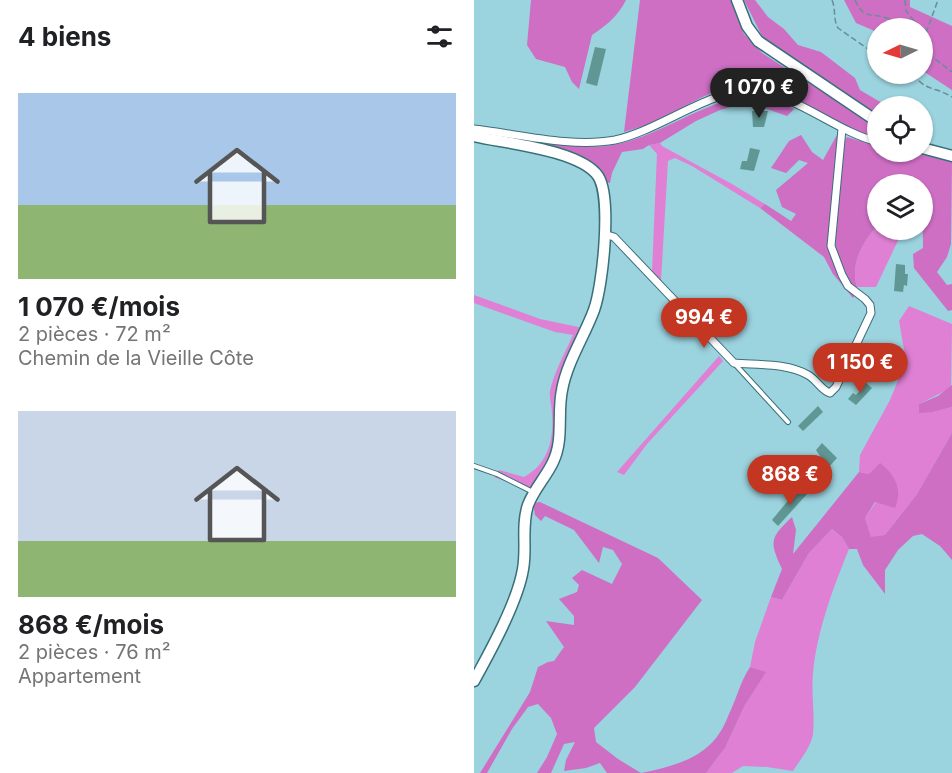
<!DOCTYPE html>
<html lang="fr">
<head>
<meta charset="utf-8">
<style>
  :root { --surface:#fff; --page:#f6f6f6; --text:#202124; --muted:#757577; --accent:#c23622 }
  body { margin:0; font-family:Inter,sans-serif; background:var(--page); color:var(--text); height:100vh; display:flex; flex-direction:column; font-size:22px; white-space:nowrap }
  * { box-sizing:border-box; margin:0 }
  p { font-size:20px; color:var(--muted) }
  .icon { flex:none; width:33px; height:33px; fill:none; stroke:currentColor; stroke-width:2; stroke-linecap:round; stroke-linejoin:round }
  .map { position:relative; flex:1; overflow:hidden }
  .side { display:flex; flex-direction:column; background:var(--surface); width:474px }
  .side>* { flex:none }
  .needle { width:39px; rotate:265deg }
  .fabs { position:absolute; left:393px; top:18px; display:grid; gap:12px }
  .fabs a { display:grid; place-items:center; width:66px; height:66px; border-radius:50%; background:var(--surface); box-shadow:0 2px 4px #0004; font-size:30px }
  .price { position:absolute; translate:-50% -51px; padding:0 14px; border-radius:21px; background:var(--accent); color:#fff; font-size:20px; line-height:39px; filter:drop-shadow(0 2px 3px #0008) }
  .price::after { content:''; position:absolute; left:50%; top:36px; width:18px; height:14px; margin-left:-9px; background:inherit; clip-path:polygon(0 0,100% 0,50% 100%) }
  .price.on { background:#222; color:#fff }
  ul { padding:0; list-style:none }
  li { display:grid; align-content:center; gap:12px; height:318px; padding:0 18px }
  li span { display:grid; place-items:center; height:186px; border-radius:0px; color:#555 }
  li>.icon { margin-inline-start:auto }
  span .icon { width:108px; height:108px; fill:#fffc; stroke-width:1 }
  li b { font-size:26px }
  h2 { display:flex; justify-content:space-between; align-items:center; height:72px; padding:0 18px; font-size:26px }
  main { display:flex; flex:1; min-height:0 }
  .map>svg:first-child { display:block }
  .green { fill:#df80d4 }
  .forest { fill:#ce6fc4 }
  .building { fill:#609794 }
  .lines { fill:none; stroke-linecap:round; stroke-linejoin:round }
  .lane-casing { stroke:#396f79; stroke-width:6 }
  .street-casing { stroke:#396f79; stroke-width:9 }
  .secondary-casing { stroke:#396f79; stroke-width:13 }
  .path { stroke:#658f97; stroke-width:1.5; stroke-dasharray:6 3; stroke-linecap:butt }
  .lane { stroke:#fff; stroke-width:4 }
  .street { stroke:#fff; stroke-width:7 }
  .secondary { stroke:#fff; stroke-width:10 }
</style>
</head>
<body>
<main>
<section class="side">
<h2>4 biens<svg class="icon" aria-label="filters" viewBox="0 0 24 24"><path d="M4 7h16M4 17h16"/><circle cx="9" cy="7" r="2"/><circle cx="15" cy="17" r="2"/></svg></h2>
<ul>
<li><span style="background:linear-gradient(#a9c7e8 60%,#8fb573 0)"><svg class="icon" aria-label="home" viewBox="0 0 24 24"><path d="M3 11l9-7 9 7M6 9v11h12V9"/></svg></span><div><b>1 070 €/mois</b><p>2 pièces · 72 m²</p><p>Chemin de la Vieille Côte</p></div></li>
<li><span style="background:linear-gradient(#c9d6e8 70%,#8fb573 0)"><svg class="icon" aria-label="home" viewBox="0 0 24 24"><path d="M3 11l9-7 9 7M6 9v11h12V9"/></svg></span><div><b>868 €/mois</b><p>2 pièces · 76 m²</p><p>Appartement</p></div></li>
</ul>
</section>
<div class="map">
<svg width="478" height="773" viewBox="0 0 478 773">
  <rect width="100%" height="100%" fill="#9bd3de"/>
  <g class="green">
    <polygon points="186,143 188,146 258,184 291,204 286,208 218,166 201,158 194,161 187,281 178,272 183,154 175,145"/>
    <path d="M403 226 404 230H429L402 287H383C376 264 388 243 403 226Z"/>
    <path d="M0 295 66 319 109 328 76 459 56 490 20 477 25 470 50 477C74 464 80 440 78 414 78 407 75 398 76 391 80 372 91 353 99 335L81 332 0 303Z"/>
    <polygon points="435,306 478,324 477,388 445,404 445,412 459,412 478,407 478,433 443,494 411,535 397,538 391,518 402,502 421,507 395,474 385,472 386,455 416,400 432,361 425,321"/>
    <polygon points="245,356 249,361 173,444 150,475 143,472"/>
    <path d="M358 529 368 537 375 549C359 588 343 631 339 673 337 693 341 714 339 734 337 747 326 760 319 771L293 767 269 766 258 773H232L251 748 271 705 291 673 276 667 281 642 297 597 308 600 335 553Z"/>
  </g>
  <g class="forest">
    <path d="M57 0H152C144 16 133 25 118 35L105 89 98 82 91 67 62 59 53 45Z"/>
    <path d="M166 0H257L270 34 288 53 403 127 404 139C391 134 376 131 365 125 343 113 316 91 292 86 250 77 212 108 176 124 168 127 159 129 150 132Z"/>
    <polygon points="270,0 281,0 294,17 310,29 324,45 347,52 381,78 386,90 413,106 404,106 403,115 289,38"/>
    <polygon points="370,0 436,0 436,7 478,26 478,90 449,71 448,28 404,28 403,32 382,23"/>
    <path d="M280 95 301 99 320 109 313 116 279 104 264 105 246 110 222 121 186 143 175 145 169 149 148 152 138 173 136 183 131 182C114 153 90 151 59 145V140C83 143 109 149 133 146 185 139 227 100 280 95Z"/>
    <polygon points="364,133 355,245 381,295 379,298 359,274 350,257 286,208 291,204 317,221 322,214 308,207 302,190 334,163 325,160 312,173 297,168 315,141 327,135 338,152 349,160"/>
    <path d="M373 137 403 146 404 152H430L478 160 477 244 473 257 463 272 473 285 478 284V310L474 311 440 268 439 254 449 248 448 184H404L403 226C388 243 376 264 383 287L380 289C347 248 364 191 369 143Z"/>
    <polygon points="478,385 478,407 459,412 445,413 445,404 464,396"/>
    <path d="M478 433V560L466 546 448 534 439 536 424 550 411 570V594L389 565 383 549H375L368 537 358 529 335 553 308 600 297 597 308 569C295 541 296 538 318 517L322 530 319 554 385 472 395 474 406 463C421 475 429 489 421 508L401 502 391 518 397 537 411 535 443 494Z"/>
    <path d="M66 502 184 558 228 600 161 687 120 728 122 742 144 759 167 773C193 768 225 760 242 738 247 732 252 722 255 714 263 698 266 682 276 667L292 672 271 705 251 748 232 773H133L126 763 112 768 90 771 92 760 101 742 90 744 77 773H63L73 757 83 734 77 718 64 704 54 707 38 729 13 773H6L56 692 64 667 74 662 80 661 90 647 72 621 100 625V616L85 599 103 592 105 585 98 578 108 570 138 584 148 564 139 550 129 547 125 563 100 530 71 516 67 521 61 515 59 503Z"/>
  </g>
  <g class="building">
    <polygon points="121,47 132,49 123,86 112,83"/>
    <polygon points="278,111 294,111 290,127 279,127"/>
    <polygon points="276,148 286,150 280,171 266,169 268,161 273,161"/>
    <polygon points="422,264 431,265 431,274 434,274 433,286 430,285 429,292 420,291"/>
    <polygon points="392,383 398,388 382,405 374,399 379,393 382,395"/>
    <polygon points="344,406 349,412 329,431 324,426"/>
    <polygon points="348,443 363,458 354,468 342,450"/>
    <polygon points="326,486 334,493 304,526 298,520"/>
  </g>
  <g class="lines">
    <defs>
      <g id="lane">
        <polyline points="260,363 314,422"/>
        <polyline points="0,466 23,474 59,492"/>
      </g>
      <g id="street">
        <path d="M0 129C44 134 98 148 141 140 184 131 237 89 277 91 322 93 360 131 404 142"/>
        <path d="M130 234 140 237 260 363C284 365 313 363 334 375 343 380 347 390 356 393L362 387 397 313 396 305 391 299 374 286 368 275 357 246 368 129"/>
      </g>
      <g id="secondary">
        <polyline points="263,0 273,26 284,41 404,122"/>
        <path d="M0 136C30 143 106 150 124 176 138 197 129 285 120 310 110 337 93 362 88 390 83 414 90 439 79 462 72 477 60 489 54 505 47 526 53 548 49 569 44 601 16 652 0 681"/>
        <polyline points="448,148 478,156"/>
      </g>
    </defs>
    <use href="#lane" class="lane-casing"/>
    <use href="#street" class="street-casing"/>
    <use href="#secondary" class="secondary-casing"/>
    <g class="path">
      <path d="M358 0C362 9 359 20 364 28L404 56"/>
      <path d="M381 0C391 21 396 12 413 18 421 21 419 24 431 26L433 28"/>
      <polyline points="431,0 432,11 446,28"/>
      <polyline points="448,31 451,34 449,50 478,72"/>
      <polyline points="452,33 464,0"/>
      <path d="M439 74C451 91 462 87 478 97"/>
    </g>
    <use href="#lane" class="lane"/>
    <use href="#street" class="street"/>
    <use href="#secondary" class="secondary"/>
  </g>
</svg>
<div class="fabs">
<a><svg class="needle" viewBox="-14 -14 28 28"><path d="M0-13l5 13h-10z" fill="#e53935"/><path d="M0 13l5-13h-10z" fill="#757577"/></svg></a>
<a><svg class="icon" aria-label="locate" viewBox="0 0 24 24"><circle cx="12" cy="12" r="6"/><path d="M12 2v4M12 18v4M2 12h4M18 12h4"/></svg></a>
<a><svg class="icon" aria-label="layers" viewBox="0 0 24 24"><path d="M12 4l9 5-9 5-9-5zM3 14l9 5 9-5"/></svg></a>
</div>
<b class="price on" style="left:285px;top:119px">1 070 €</b>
<b class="price" style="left:230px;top:349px">994 €</b>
<b class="price" style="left:386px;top:394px">1 150 €</b>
<b class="price" style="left:316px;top:506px">868 €</b>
</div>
</main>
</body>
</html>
